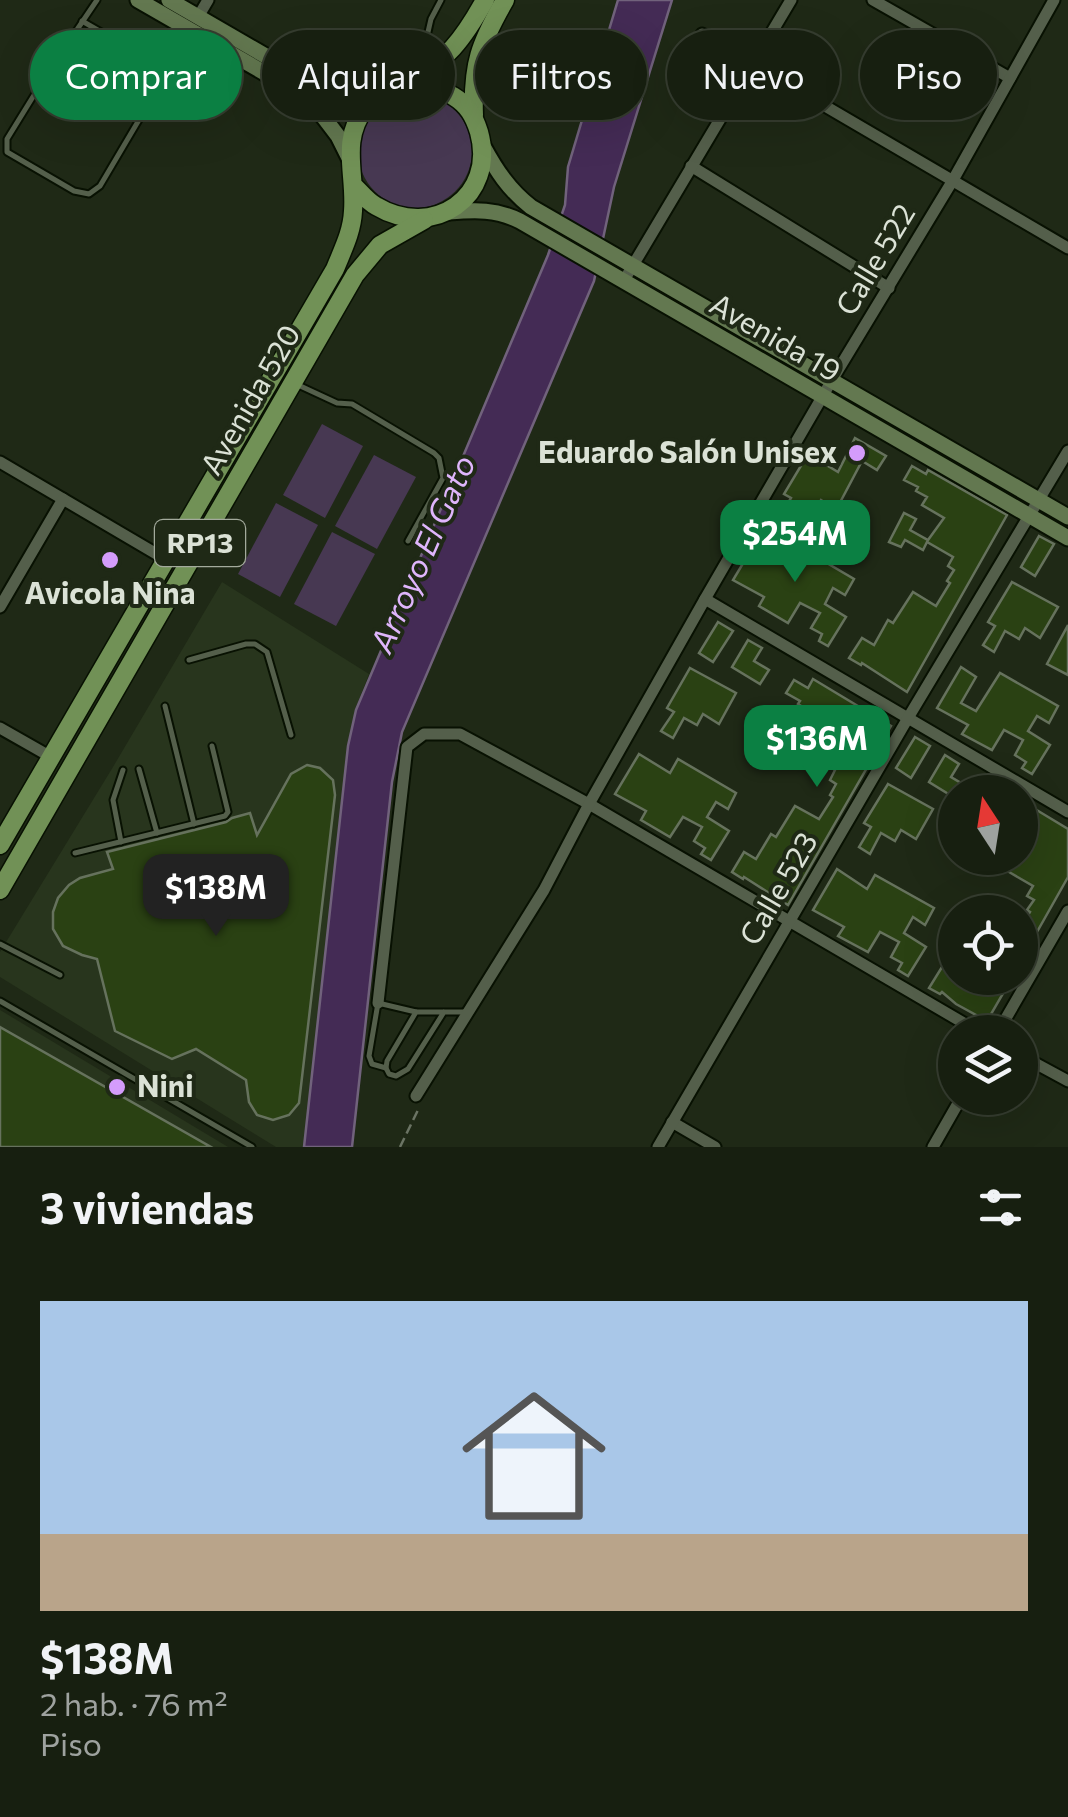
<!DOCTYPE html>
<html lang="es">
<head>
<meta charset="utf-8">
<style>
  :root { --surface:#171f10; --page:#202719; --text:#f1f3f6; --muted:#9ea29f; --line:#363d30; --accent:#0b8043 }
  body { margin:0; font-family:Commissioner,sans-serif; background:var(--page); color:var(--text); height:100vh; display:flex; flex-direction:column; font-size:38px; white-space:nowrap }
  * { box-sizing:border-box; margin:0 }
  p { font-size:32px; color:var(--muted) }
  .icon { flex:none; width:55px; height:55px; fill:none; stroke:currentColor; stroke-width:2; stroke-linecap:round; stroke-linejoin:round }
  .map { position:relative; height:1147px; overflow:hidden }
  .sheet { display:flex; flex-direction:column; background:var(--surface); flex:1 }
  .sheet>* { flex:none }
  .banner { position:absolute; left:30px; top:30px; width:1010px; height:90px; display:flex; gap:20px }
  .needle { width:65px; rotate:348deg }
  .fabs { position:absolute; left:938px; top:775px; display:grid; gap:20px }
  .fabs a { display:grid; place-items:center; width:100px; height:100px; border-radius:50%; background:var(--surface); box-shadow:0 10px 40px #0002,0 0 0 2px var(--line); font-size:50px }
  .price { position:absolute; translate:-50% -85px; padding:0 22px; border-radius:20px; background:var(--accent); color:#fff; font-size:32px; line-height:65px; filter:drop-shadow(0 2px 5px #0008) }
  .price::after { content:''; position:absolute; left:50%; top:60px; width:30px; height:22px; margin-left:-15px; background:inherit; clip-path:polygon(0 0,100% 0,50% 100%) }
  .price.active { background:#222; color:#fff }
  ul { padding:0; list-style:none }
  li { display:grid; align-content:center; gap:20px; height:530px; padding:0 40px }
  li span { display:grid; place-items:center; height:310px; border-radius:0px; color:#555 }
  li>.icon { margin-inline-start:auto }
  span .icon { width:180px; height:180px; fill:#fffc; stroke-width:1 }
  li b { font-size:42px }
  h2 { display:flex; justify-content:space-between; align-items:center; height:120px; padding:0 40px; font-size:42px }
  .chip { padding:0 35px; border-radius:45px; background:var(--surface); box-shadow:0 10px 40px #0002,0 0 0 2px var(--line); font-size:35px; line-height:90px }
  .chip.active { background:var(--accent); color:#fff }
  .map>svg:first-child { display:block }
  .built { fill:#28351d }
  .green { fill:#473852 }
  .water { fill:#442b55; stroke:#71627c; stroke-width:2.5 }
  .building { fill:#2a4113; stroke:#66725d; stroke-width:2.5 }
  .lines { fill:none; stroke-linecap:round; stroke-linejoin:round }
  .lane-casing { stroke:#081102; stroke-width:9 }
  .street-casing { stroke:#081102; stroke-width:15 }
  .secondary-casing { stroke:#081102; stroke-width:19 }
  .primary-casing { stroke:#081102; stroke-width:21 }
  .path { stroke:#6b7464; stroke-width:2.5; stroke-dasharray:10 5; stroke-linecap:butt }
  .lane { stroke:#545f4b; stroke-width:5 }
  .street { stroke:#545f4b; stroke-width:11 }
  .secondary { stroke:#637850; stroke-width:15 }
  .primary { stroke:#719156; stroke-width:18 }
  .poi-dot { fill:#d49cfb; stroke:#1f2916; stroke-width:4 }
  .labels { text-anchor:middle; stroke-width:8; stroke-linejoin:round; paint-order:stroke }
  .shield { fill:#1f2916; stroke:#a3aa9c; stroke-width:2.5 }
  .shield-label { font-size:28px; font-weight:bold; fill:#dbe2d6 }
  .street-label { font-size:30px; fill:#dbe2d6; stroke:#1f2916 }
  .poi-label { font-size:30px; font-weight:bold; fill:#dbe2d6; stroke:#1f2916; text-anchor:end }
  .water-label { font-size:32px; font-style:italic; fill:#dfb5fc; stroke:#1f2916 }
</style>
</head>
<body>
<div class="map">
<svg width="1068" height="1147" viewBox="0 0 1068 1147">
  <rect width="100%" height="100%" fill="#1f2916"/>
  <g class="built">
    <polygon points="222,582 369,674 355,710 304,1147 276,1147 0,977 0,952 113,767"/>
    <polygon points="0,1010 228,1147 211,1147 0,1027"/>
  </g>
  <g class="green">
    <circle cx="415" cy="151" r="57"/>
    <polygon points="322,424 363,446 325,518 283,495"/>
    <polygon points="374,455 416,477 377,549 335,526"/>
    <polygon points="276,503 318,525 280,597 238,574"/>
    <polygon points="332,532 375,554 336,626 294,604"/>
  </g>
  <polygon class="water" points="618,0 672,0 614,187 594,281 402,732 392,782 352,1147 304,1147 348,746 356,710 548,255 565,205 568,167"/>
  <g class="building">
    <polygon points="855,438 886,456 877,470 862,461 836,510 821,500 815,511 802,504 790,525 779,518 791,498 784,494 808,454 838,472"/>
    <polygon points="912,466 926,474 928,470 1007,515 907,692 862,663 861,665 849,658 862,638 874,645 888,620 893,623 913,592 936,606 950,583 947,581 954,570 948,566 953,557 927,542 923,550 905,540 901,547 889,542 904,513 916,519 910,530 928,540 944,518 922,505 927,497 916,491 918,487 904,480"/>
    <polygon points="1039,536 1054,544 1035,576 1021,567"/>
    <polygon points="757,540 787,559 796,545 854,579 845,595 833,588 825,604 846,617 828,646 819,641 822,634 811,628 820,613 800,603 788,623 759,606 764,597 733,580"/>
    <polygon points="1012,582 1058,607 1040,638 1025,628 1019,639 1005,631 994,652 983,645 995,626 988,622"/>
    <polygon points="718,622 733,631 713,662 699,653"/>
    <polygon points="1068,625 1068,675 1047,664"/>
    <polygon points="748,640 762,648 754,661 769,670 760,684 732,667"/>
    <polygon points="961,667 976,677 961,703 976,711 1000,673 1058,706 1049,723 1037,716 1028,731 1050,745 1032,774 1022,768 1026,762 1015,755 1023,740 1004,730 992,750 962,734 968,725 937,708"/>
    <polygon points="690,668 736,693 719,724 703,714 697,725 684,718 673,738 661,731 674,712 667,708"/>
    <polygon points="813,679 891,726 788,905 744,877 743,879 732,872 744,852 756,859 771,834 776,837 795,806 819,819 833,797 830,795 836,784 830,780 835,770 811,756 827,732 804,719 809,711 798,704 800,701 786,693 794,680 808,688"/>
    <polygon points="787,727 798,733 792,744 811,754 805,764 787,754 783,761 771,755"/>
    <polygon points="915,737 930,746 911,778 896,768"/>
    <polygon points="639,754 670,773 678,759 736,793 728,809 716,802 707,817 729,831 711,860 701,854 705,848 694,841 702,827 683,817 670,837 641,820 646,811 615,794"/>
    <polygon points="945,755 959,764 951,777 966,786 962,792 955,792 955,798 929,782"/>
    <polygon points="307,765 320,768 333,780 335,795 299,1103 289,1115 273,1120 257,1115 249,1102 246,1080 196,1049 172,1059 115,1031 97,959 82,955 63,946 53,929 53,912 58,898 69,885 80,878 113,869 107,852 226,822 232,818 250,813 257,835 291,774"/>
    <polygon points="888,784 933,809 916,839 901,830 895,841 881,833 870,854 859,847 871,827 864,823"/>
    <polygon points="1020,800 1068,829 1068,877 1020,962 1020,929 1030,912 1027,910 1034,900 1027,896 1033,886 1009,872 1020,858"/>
    <polygon points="837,869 867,889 875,875 934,908 925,925 913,917 904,933 926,947 908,976 898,970 902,963 891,957 899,942 880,932 868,952 838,936 844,927 813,910"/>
    <polygon points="942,967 955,975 955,978 1012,978 987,1021 956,1004 942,992 940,994 929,988"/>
    <polygon points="0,1027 211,1147 0,1147"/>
  </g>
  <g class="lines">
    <defs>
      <g id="lane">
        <polyline points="82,21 160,66"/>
        <polyline points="419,71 431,19 441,0"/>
        <polyline points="43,80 97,0"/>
        <polyline points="39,87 7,139 7,152 74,191 89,194 100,186 146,108 168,46 179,27"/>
        <polyline points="296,384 337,403 352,404 434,453 439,458 443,478 408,541"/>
        <polyline points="189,660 246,644 255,644 267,652 291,735"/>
        <polyline points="165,706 194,824"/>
        <polyline points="139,769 157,833"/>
        <polyline points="121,842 113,800 123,770"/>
        <polyline points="75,853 225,816 228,812 212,746"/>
        <polyline points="0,944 60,975"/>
        <polyline points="0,1001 252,1147"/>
        <polyline points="444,1012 408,1069 396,1076 389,1074 386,1068 387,1061 416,1012 466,1012"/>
        <polyline points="386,1068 372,1064 369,1056 378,1003 416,1012"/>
      </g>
      <g id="street">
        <polyline points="873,0 1010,78"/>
        <polyline points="198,17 208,0"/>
        <polyline points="702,34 1068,248"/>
        <polyline points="691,166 889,288"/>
        <polyline points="623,282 791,0"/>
        <polyline points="0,462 165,559"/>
        <polyline points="705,599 1068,812"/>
        <polyline points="0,607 63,499"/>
        <polyline points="0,728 51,757"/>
        <polyline points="378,1003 407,747 424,734 460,734 589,804 979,1032"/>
        <polyline points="998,1032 1068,911"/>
        <polyline points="1020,1055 1068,1081"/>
        <polyline points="416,1096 544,890 589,804 705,599 832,380 953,180 1054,0"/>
        <polyline points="672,1122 715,1147"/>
        <polyline points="658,1147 908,718 1068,451"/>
        <polyline points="933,1147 961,1098"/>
      </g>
      <g id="secondary">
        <polyline points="138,0 296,91 322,115 338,136 349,158"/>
        <polyline points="169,0 302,77 323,86 383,90"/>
        <path d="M483 146C496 170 509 190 531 207L1068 517"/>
        <path d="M449 212C476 210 496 209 520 221L1068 538"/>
      </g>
      <g id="primary">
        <path d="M407 84C447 60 463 40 485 0"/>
        <path d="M474 115C472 64 480 44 505 0"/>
        <path d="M0 845 335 269C343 249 352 232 353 211 356 174 340 141 365 108 378 90 396 85 418 85 431 85 442 89 453 96 468 105 474 116 479 132 497 197 433 240 376 206 368 202 361 193 354 186"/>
        <polyline points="0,890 355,275 380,245 424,220"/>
      </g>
    </defs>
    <use href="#lane" class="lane-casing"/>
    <use href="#street" class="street-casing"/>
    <use href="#secondary" class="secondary-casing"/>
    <use href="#primary" class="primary-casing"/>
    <polyline class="path" points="400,1147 419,1108"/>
    <use href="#lane" class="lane"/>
    <use href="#street" class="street"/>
    <use href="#secondary" class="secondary"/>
    <use href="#primary" class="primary"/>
  </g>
  <g class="poi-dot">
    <circle cx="857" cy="453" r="10"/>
    <circle cx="110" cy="560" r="10"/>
    <circle cx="117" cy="1087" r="10"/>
  </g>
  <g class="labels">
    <rect class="shield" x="155" y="520" width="90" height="46" rx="8"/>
    <g class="shield-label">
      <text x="200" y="553">RP13</text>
    </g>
    <g class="street-label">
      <text transform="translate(876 260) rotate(-59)" y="10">Calle 522</text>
      <text transform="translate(775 338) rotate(30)" y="10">Avenida 19</text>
      <text transform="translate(251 400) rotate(-60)" y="10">Avenida 520</text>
      <text transform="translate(779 889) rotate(-60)" y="10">Calle 523</text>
    </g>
    <g class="poi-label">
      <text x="837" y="463">Eduardo Salón Unisex</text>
      <text x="110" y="604" text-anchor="middle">Avicola Nina</text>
      <text x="137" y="1097" text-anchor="start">Nini</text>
    </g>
    <g class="water-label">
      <text transform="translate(423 554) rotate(-66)" y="11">Arroyo El Gato</text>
    </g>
  </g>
</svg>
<div class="fabs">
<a><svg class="needle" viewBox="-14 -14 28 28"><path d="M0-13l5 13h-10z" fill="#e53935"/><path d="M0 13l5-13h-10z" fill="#9ea29f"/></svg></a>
<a><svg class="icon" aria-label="locate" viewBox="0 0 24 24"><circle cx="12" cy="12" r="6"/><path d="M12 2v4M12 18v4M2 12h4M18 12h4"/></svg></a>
<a><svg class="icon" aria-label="layers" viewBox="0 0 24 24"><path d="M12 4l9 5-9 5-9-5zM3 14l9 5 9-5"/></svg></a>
</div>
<b class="price" style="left:795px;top:585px">$254M</b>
<b class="price" style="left:817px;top:790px">$136M</b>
<b class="price active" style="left:216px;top:939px">$138M</b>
<div class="banner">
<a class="chip active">Comprar</a>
<a class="chip">Alquilar</a>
<a class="chip">Filtros</a>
<a class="chip">Nuevo</a>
<a class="chip">Piso</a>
</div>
</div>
<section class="sheet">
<h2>3 viviendas<svg class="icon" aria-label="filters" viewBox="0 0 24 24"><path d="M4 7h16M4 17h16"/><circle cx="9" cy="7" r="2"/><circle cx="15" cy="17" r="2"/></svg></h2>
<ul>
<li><span style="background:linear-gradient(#a9c7e8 75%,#b9a48a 0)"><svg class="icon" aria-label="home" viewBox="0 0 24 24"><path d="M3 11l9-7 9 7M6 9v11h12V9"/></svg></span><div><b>$138M</b><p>2 hab. · 76 m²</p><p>Piso</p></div></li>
</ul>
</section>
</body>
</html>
